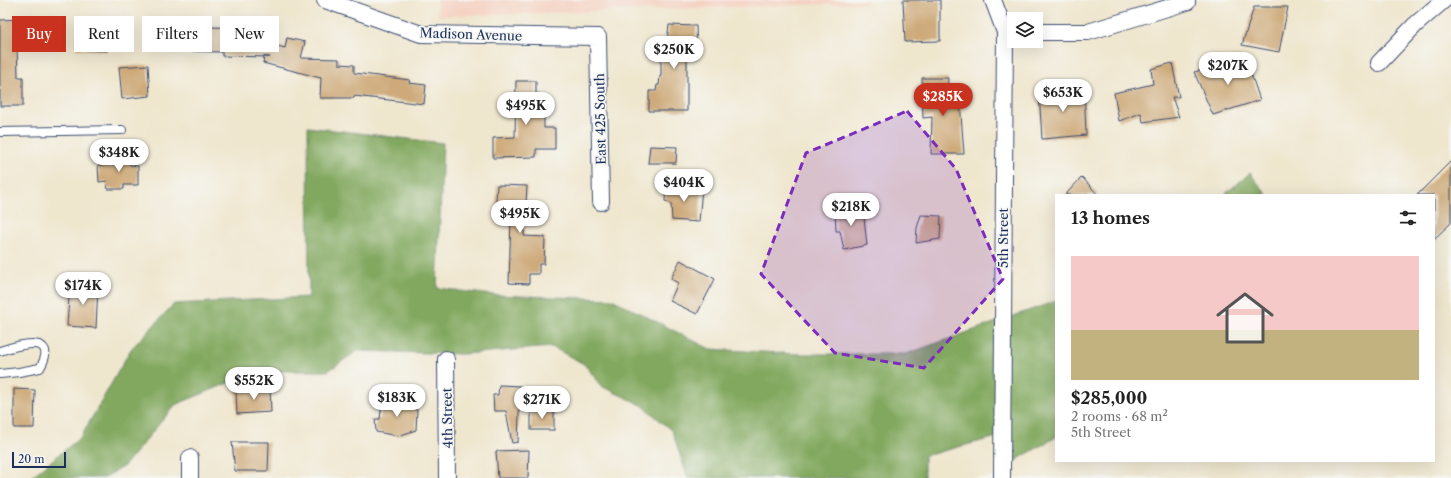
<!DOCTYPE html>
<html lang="en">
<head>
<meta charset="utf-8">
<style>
  :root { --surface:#fff; --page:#f6f6f6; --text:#222; --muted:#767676; --accent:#c8321e }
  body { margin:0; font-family:"Libre Caslon Text",serif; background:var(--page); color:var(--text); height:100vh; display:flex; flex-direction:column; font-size:15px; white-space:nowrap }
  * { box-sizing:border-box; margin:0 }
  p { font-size:13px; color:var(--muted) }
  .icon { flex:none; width:22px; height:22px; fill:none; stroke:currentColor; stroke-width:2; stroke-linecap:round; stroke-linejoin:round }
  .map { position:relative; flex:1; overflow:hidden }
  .side { position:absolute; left:1055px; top:194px; width:380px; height:268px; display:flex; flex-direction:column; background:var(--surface); border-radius:0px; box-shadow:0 4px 16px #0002 }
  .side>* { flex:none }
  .guide { position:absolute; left:12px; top:16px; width:380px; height:36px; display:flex; gap:8px }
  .tools { position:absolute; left:1007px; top:12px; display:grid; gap:8px }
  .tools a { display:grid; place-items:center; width:36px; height:36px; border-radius:0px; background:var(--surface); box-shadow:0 4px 16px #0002; font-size:20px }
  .scale { position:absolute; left:12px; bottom:10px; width:54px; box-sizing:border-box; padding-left:4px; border:2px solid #1b2f5e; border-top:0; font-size:11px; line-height:14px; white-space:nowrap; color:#1b2f5e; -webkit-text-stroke:3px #f6f6f2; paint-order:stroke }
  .price { position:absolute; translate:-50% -34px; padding:0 9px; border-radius:14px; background:#fff; color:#222; font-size:13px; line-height:26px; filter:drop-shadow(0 1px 2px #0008) }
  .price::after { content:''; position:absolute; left:50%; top:24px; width:12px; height:9px; margin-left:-6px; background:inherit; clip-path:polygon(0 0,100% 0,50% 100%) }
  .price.active { background:var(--accent); color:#fff }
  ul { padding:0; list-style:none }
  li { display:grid; align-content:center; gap:8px; height:212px; padding:0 16px }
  li span { display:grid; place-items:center; height:124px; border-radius:0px; color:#555 }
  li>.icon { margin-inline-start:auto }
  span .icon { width:72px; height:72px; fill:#fffc; stroke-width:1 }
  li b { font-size:17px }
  h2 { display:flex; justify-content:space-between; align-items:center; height:48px; padding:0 16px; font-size:17px }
  .chip { padding:0 14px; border-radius:0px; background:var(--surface); box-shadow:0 4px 16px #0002; font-size:14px; line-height:36px }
  .chip.active { background:var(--accent); color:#fff }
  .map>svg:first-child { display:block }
  .built { fill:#f5d2c2 }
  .forest { fill:#82a85f; stroke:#4e6c5e }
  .building { fill:#ceaa7a }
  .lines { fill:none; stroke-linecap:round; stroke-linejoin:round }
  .lane-casing { stroke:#3b4a6f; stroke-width:10 }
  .street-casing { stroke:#3b4a6f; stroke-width:18 }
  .lane { stroke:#fff; stroke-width:8 }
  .street { stroke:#fff; stroke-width:16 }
  .marked { fill:#7b2cbf; fill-opacity:0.2; stroke:#7b2cbf; stroke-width:3; stroke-dasharray:8 5; stroke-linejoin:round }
  .labels { text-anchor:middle; stroke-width:3.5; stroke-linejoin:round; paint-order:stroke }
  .street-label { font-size:13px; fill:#1b2f5e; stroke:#f6f6f2 }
</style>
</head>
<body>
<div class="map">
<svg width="1451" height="478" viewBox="0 0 1451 478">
  <rect width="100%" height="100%" fill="#f6f6f2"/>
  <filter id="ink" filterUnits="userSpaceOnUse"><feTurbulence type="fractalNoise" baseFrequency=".025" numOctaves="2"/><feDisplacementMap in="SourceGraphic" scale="8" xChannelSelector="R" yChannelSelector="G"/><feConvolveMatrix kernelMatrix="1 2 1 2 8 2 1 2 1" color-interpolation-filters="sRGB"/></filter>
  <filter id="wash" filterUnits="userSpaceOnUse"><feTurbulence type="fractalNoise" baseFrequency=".012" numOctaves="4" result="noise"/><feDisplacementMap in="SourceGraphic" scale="16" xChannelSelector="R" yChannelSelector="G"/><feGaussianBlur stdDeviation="0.9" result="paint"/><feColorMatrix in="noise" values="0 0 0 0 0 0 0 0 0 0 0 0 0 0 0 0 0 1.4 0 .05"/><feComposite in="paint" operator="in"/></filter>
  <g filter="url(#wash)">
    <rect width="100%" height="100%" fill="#efe6ce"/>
    <polygon class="built" points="437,0 867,0 867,3 438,16"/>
    <g class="forest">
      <polygon points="308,127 443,143 437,288 493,295 612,299 710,349 797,354 906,354 1056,301 1056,437 1013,462 997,437 924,456 924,478 688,478 672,431 642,405 603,387 584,364 552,347 463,354 357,351 328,371 257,371 175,405 124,466 104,478 30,478 81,437 131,349 174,304 309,297"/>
      <polygon points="1250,173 1267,195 1224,195"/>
    </g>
    <g id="blocks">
      <g class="building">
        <polygon points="903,0 940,0 940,41 905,42"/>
        <polygon points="1254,7 1288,7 1279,52 1242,45"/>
        <polygon points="26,19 26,44 17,44 18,77 23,77 23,106 0,106 0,20"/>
        <polygon points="109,22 107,51 76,49 77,31 89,32 91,23"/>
        <polygon points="187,22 208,22 208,27 256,28 256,40 285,48 287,38 305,42 301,58 339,59 339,64 354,65 354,73 410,80 409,83 426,85 424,104 354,96 354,98 320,98 321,78 263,63 264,57 270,57 222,56 222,52 177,51 177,31 187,31"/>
        <polygon points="669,25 696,26 697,58 687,58 687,111 649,111 649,91 656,91 657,85 659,85 660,76 661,76 661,41 667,41"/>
        <polygon points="1246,59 1260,100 1213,115 1194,72"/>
        <polygon points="1172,63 1179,97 1172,97 1179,117 1143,122 1141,113 1119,121 1114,93 1153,84 1151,69"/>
        <polygon points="148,65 150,96 122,99 119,67"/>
        <polygon points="922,78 948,78 947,101 960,101 964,154 931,154 932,117 923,118"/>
        <polygon points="516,81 536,81 536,94 544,95 544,128 555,128 555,149 536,149 536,157 493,158 493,138 515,137"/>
        <polygon points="1084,85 1086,135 1042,139 1039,92"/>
        <polygon points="650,146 677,147 676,163 648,163"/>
        <polygon points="110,154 128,155 130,165 138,166 138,185 124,185 124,189 108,189 106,181 99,182 98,165 109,165"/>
        <polygon points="1451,161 1451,223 1434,239 1434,195 1417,195"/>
        <polygon points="1082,177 1098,195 1065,195"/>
        <polygon points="497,185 527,186 524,236 545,237 544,264 539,264 539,274 529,274 529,284 509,283 511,217 495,216"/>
        <polygon points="666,185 702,188 699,222 672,220 671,203 665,201"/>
        <polygon points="863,208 867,245 844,250 840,231 836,231 835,209"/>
        <polygon points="921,215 941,216 940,239 916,243 917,228"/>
        <polygon points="680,260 715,279 697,314 670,301 678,283 671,279"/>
        <polygon points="70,284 98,286 96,328 67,326"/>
        <polygon points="499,385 520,386 518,442 512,443 506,411 494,411 493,395 498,395"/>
        <polygon points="270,387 271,412 237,414 236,390"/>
        <polygon points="14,389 35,390 34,428 14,428"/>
        <polygon points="414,401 414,409 417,410 416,430 398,436 376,432 375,419 380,419 382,402"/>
        <rect x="531" y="411" width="23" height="19"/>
        <polygon points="232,442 269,442 268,471 235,471"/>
        <polygon points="529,450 528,478 498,478 496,451"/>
      </g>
    </g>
  </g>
  <g filter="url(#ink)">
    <use href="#blocks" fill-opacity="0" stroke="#3b4a6f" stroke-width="1"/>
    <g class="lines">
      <defs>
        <g id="lane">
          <polyline points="0,132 122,130"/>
          <path d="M0 351C18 345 60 333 40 368L19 372 0 374"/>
        </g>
        <g id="street">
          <polyline points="325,0 421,34 598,37 601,202"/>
          <polyline points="993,0 1005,32 1002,478"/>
          <polyline points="1036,32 1088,32 1187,2 1187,0"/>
          <polyline points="1379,63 1415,25 1444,0"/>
          <polyline points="446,359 447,478"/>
          <polyline points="190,458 190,478"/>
        </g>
      </defs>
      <use href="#lane" class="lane-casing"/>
      <use href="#street" class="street-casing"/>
      <use href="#lane" class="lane"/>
      <use href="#street" class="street"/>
    </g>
  </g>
  <path class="marked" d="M907 111 956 169 1003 279 924 368 835 353 761 274 806 153Z"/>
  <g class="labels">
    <g class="street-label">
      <text transform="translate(471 34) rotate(2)" y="5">Madison Avenue</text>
      <text transform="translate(600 119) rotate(-91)" y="5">East 425 South</text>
      <text transform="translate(1003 238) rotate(-90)" y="5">5th Street</text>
      <text transform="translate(447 418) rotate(-91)" y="5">4th Street</text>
    </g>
  </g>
</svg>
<div class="tools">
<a><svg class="icon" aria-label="layers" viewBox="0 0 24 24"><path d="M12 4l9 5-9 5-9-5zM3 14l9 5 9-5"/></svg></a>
</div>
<div class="scale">20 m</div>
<b class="price" style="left:674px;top:70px">$250K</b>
<b class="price" style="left:1228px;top:86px">$207K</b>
<b class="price" style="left:1063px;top:113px">$653K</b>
<b class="price active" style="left:943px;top:117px">$285K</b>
<b class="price" style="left:526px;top:126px">$495K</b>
<b class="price" style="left:119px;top:173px">$348K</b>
<b class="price" style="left:684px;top:203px">$404K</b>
<b class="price" style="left:851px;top:227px">$218K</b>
<b class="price" style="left:520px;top:234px">$495K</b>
<b class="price" style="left:83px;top:306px">$174K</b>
<b class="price" style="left:254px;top:401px">$552K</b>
<b class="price" style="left:397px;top:418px">$183K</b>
<b class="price" style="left:542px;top:420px">$271K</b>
<div class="guide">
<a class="chip active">Buy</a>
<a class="chip">Rent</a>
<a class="chip">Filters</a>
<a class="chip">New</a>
</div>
<section class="side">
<h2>13 homes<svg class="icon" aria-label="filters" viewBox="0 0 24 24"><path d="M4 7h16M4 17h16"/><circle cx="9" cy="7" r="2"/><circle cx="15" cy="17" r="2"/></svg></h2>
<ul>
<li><span style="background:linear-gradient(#f6c9c9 60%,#c2b280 0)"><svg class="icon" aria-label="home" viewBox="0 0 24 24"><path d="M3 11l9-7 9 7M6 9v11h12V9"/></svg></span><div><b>$285,000</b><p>2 rooms · 68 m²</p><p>5th Street</p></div></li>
</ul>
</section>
</div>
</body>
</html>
